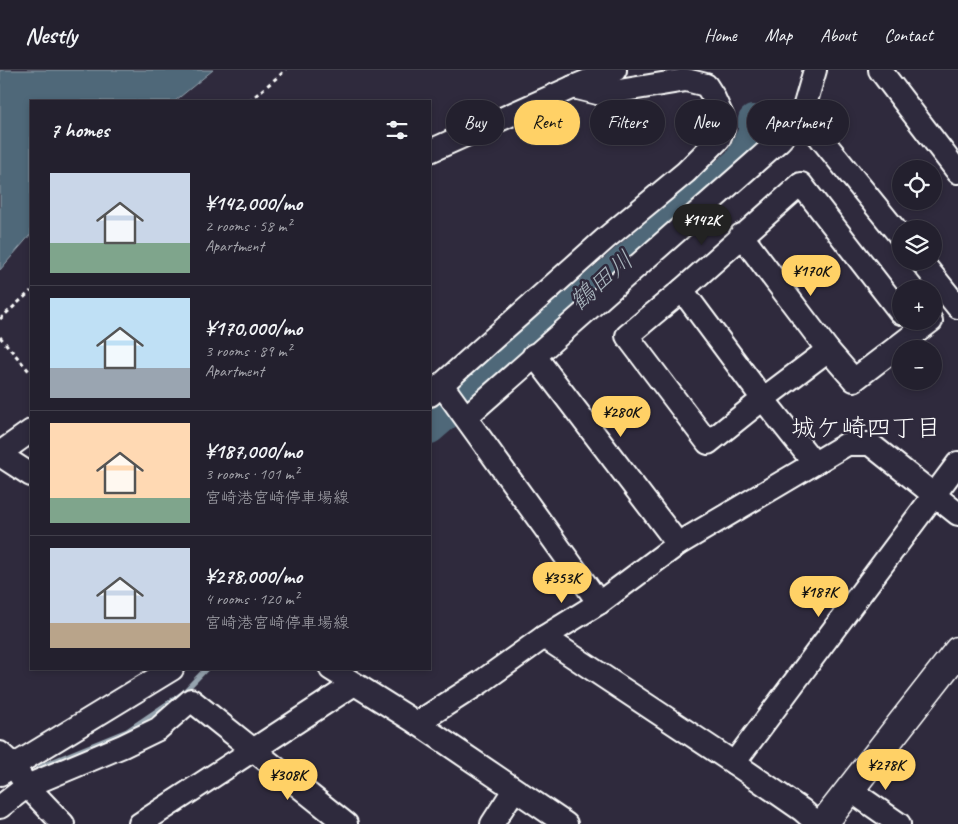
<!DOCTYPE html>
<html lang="en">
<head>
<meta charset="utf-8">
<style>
  :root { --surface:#23202e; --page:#2f2d3a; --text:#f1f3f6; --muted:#a3a3aa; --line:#403e4a; --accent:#ffd166 }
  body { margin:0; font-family:Caveat,"Klee One",sans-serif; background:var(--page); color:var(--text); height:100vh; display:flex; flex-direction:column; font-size:19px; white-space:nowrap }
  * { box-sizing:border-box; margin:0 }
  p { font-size:16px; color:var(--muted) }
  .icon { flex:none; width:28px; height:28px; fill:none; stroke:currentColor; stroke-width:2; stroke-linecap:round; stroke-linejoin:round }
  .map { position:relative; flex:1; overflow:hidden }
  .sheet { position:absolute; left:30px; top:30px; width:401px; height:570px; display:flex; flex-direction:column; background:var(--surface); border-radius:0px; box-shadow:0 2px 8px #0003,0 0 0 1px var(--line) }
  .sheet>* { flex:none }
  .hud { position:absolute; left:446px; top:30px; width:436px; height:45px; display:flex; gap:10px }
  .controls { position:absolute; left:892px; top:90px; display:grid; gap:10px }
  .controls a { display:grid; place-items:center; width:50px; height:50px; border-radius:50%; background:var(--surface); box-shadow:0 2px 8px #0003,0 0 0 1px var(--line); font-size:25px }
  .price { position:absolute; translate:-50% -42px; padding:0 11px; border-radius:18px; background:var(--accent); color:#111; font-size:16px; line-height:32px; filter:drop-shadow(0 1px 2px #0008) }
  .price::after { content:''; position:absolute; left:50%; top:30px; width:15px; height:11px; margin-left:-8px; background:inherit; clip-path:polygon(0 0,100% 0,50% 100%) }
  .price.on { background:#222; color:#fff }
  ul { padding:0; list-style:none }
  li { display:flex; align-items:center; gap:15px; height:125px; padding:0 20px }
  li+li { border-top:1px solid var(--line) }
  li span { display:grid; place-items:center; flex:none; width:140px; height:100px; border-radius:0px; color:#555 }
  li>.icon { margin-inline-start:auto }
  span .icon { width:60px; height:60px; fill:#fffc; stroke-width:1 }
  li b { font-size:21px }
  h2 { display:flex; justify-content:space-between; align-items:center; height:60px; padding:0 20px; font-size:21px }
  .chip { padding:0 18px; border-radius:22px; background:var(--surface); box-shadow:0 2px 8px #0003,0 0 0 1px var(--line); font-size:18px; line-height:45px }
  .chip.on { background:var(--accent); color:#111 }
  header { display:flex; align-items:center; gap:30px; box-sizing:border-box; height:70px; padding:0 25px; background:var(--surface); border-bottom:1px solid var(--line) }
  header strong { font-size:24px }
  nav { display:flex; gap:28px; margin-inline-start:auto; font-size:18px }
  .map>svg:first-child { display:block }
  .water { fill:#506879; stroke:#96a4af }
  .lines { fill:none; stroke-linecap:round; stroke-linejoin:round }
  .stream { stroke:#96a4af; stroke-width:5 }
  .river { stroke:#506879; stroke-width:30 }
  .minor-casing { stroke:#fff; stroke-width:26 }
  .major-casing { stroke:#fff; stroke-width:31 }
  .path { stroke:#fff; stroke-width:3; stroke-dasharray:4 4; stroke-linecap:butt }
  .minor { stroke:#2f2a3d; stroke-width:22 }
  .major { stroke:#2f2a3d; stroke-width:28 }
  .labels { text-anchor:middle; stroke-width:5; stroke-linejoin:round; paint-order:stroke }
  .water-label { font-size:25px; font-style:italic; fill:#a8b4bc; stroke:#2f2a3d }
  .neighbourhood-label { font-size:25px; fill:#fff; stroke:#2f2a3d }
</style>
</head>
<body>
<header>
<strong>Nestly</strong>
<nav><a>Home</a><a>Map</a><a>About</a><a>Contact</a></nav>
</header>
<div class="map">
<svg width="958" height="754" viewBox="0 0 958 754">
  <rect width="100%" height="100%" fill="#2f2a3d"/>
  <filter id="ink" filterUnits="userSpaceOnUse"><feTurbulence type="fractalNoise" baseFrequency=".02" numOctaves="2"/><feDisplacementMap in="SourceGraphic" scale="10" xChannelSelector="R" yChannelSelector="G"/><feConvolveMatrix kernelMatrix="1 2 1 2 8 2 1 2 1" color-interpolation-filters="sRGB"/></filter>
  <g filter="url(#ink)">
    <polygon class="water" points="0,0 213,0 175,31 31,31 31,164 0,200"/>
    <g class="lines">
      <polyline class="stream" points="34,702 44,695 127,661 183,623 206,599"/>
      <polyline class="river" points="430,359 740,90 753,62 753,50"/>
      <defs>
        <g id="minor">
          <polyline points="880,0 958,102"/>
          <polyline points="802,45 901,167"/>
          <polyline points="430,81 573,17 615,0"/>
          <polyline points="741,165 828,280 854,310 931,251"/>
          <polyline points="921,191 958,237"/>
          <polyline points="682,220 763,329 814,393"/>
          <polyline points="828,280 763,329 708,373 627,266 682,220 801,114 901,243"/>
          <polyline points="534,285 678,474"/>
          <polyline points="442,315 599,533"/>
          <polyline points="430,325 605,169 686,102 719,69 723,59 722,46 713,26 706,15 686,10 601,24 573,17"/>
          <polyline points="466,347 780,70 802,45 815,0"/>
          <polyline points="0,383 31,361"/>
          <polyline points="0,385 31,405"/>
          <polyline points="544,567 734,693 802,740 818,754"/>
          <polyline points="331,599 417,653 566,754"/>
          <polyline points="417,653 481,612 544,567 599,533 678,474 847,374 870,374 958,444"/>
          <polyline points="0,683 13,695 27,716 63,754"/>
          <polyline points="734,693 958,393"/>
          <polyline points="0,704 172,599"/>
          <polyline points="850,720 899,754"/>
          <polyline points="0,737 27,716 123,676 158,659 191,630 346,754"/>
          <polyline points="140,754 354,614"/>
          <polyline points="492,754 514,720"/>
        </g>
        <polyline id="major" points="823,754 958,581"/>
      </defs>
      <use href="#minor" class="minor-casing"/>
      <use href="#major" class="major-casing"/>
      <g class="path">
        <polyline points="249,31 286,0"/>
        <polyline points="0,249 31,221"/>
        <polyline points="0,267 29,301"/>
      </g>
      <use href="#minor" class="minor"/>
      <use href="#major" class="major"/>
    </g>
  </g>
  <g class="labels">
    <g class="water-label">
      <text transform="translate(601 210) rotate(-41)" y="9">鶴田川</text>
    </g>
    <g class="neighbourhood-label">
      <text x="866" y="366">城ケ崎四丁目</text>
    </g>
  </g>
</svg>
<div class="controls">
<a><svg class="icon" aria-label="locate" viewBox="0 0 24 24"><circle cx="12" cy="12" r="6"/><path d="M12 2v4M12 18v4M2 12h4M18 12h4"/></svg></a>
<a><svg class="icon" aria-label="layers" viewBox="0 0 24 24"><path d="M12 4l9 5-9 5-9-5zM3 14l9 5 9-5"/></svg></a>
<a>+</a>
<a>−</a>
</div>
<b class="price on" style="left:702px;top:176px">¥142K</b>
<b class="price" style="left:811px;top:227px">¥170K</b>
<b class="price" style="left:621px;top:368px">¥280K</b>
<b class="price" style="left:562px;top:534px">¥353K</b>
<b class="price" style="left:819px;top:548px">¥187K</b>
<b class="price" style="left:886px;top:721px">¥278K</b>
<b class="price" style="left:288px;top:731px">¥308K</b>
<div class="hud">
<a class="chip">Buy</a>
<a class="chip on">Rent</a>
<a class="chip">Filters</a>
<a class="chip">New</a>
<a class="chip">Apartment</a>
</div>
<section class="sheet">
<h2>7 homes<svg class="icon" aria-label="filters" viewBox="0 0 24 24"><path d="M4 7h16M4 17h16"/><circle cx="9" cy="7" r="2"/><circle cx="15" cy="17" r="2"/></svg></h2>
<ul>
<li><span style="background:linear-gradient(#c9d6e8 70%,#7fa58c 0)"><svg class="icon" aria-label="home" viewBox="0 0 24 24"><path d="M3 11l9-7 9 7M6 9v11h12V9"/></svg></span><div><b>¥142,000/mo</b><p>2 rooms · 58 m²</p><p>Apartment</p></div></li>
<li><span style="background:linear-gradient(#bfe0f5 70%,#9aa5b1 0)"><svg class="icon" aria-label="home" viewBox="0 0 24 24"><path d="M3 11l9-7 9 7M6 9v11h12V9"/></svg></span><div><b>¥170,000/mo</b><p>3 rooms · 89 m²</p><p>Apartment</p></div></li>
<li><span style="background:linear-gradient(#ffd9b3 75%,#7fa58c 0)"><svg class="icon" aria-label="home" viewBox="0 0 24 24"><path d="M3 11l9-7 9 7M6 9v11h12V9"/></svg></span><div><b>¥187,000/mo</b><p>3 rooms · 101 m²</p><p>宮崎港宮崎停車場線</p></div></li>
<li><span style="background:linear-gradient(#c9d6e8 75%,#b9a48a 0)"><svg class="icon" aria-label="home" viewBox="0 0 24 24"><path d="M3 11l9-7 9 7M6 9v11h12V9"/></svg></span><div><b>¥278,000/mo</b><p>4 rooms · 120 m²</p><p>宮崎港宮崎停車場線</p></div></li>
</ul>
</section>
</div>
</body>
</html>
